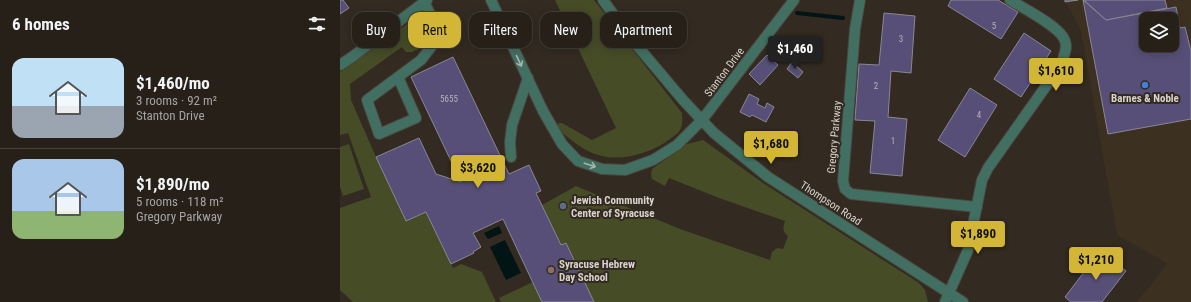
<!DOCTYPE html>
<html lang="en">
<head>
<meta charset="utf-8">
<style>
  :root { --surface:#262019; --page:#322d26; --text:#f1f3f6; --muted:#a4a3a2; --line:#423e38; --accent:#d3b635 }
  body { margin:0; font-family:"Roboto Condensed",sans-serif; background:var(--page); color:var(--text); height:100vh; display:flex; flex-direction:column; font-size:15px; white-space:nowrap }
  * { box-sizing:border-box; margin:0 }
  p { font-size:13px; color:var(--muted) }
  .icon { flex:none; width:22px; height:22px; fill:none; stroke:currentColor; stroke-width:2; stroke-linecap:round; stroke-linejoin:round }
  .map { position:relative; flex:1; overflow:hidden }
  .panel { display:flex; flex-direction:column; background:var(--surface); width:340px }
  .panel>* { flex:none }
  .guide { position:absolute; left:12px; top:12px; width:380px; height:36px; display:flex; gap:8px }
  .fabs { position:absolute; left:799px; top:12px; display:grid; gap:8px }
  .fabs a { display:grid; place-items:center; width:40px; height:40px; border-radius:8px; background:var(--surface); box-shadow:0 2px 10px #0003,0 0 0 1px var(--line); font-size:20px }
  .price { position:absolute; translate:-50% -34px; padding:0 9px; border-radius:4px; background:var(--accent); color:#111; font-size:13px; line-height:26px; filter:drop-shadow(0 1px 2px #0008) }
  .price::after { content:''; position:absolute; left:50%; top:24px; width:12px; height:9px; margin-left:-6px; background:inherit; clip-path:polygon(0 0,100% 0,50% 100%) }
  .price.current { background:#222; color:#fff }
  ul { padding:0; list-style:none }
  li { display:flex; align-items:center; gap:12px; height:100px; padding:0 12px }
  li+li { border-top:1px solid var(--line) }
  li span { display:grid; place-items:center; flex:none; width:112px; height:80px; border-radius:12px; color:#555 }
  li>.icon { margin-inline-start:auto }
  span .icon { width:48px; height:48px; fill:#fffc; stroke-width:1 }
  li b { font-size:17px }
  h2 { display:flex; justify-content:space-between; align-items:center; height:48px; padding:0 12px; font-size:17px }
  .chip { padding:0 14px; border-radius:12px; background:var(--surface); box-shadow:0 2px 10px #0003,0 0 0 1px var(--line); font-size:14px; line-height:36px }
  .chip.current { background:var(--accent); color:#111 }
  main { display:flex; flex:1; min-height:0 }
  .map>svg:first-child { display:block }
  .built { fill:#3c3021; fill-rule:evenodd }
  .green { fill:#464c26 }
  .water { fill:#021414 }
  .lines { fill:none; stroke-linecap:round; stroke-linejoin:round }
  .stream { stroke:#021414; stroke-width:4 }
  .building { fill:#574f77; stroke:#898795; fill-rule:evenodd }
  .minor-casing { stroke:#4d453d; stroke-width:12 }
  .minor { stroke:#417062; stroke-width:10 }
  .oneway { stroke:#abb5ad }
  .shop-dot { fill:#3f7fe0; stroke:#332a21; stroke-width:1.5 }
  .service-dot { fill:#5c6f8a; stroke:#332a21; stroke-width:1.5 }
  .education-dot { fill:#8d6e63; stroke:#332a21; stroke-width:1.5 }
  .labels { text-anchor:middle; stroke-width:4; stroke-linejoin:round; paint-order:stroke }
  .number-label { font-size:9px; fill:#b8b2b8 }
  .street-label { font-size:11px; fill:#d8d3cd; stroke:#332a21 }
  .poi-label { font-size:11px; font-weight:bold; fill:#d8d3cd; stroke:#332a21; text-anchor:start }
</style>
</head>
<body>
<main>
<section class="panel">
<h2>6 homes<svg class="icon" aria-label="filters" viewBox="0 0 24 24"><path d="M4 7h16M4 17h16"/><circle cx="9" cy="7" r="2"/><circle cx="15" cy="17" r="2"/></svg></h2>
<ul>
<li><span style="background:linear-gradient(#bfe0f5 60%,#9aa5b1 0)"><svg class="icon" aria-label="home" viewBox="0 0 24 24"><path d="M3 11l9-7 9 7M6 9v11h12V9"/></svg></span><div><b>$1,460/mo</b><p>3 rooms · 92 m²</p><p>Stanton Drive</p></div></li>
<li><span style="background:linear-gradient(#a9c7e8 65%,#8fb573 0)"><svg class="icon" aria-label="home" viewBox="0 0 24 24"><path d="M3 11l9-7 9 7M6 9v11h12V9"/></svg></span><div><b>$1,890/mo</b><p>5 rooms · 118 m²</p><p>Gregory Parkway</p></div></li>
</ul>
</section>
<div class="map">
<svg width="851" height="302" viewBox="0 0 851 302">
  <rect width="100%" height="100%" fill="#332a21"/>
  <path class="built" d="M725 0H851V302H796L812 284 827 263 777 235 741 31ZM806 19H832V45H806Z"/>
  <g class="green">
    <path d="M215 0H254L342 113C342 118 343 124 341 128 339 133 334 136 330 139 310 154 279 163 255 154 241 149 230 139 219 130L217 126 219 123H222L252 140 276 128Z"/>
    <path d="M77 17 84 21C87 31 87 37 83 47L72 52H66L62 47 10 84 11 100 36 157 86 212 113 268 121 264 142 272 156 302H13L0 290V208L31 197 8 133 0 135V72Z"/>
    <path d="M363 140 423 183 579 283 585 290 588 302H254L226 243 221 245 202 205 236 186 340 229 430 260 432 252 437 248 443 249 448 236C442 231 443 227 445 221L379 198 329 178 325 186 312 179 311 175 312 169 347 144Z"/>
    <polygon points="9,144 24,189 3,196 0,187 0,147"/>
    <polygon points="193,282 202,302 161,302 159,298"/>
  </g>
  <g class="water">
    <polygon points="159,226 162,233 148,239 144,233"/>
    <polygon points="165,240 181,273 166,280 150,247"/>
  </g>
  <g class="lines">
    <polyline class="stream" points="457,13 503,18"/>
  </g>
  <g class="building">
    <polygon points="0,0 3,0 9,8 0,14"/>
    <polygon points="611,0 658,0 678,12 661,39 608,6"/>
    <polygon points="725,0 738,0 725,2"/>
    <path d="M743 0 766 20 836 7 840 28 845 27 851 51V119L768 134ZM806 19H832V45H806Z"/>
    <polygon points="744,0 825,0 827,8 766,20"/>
    <polygon points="544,13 575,16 571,73 551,71 548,117 567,119 562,176 530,173 535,121 515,120 519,64 539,65"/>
    <polygon points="684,33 711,51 681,97 654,79"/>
    <polygon points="427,55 438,65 420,85 409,74"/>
    <polygon points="113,57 169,174 189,165 201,191 196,193 221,245 226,243 254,302 202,302 163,219 133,233 141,247 133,252 134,253 111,264 86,212 66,221 36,157 79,138 96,174 121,182 71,77"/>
    <polygon points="452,62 463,72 458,78 447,69"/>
    <polygon points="630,88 657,105 625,157 598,140"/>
    <polygon points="409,94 419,99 417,104 425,108 427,103 434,107 426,122 412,115 410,117 400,112"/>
    <polygon points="760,251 786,271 762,302 731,302 725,297"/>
  </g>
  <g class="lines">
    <defs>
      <g id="minor">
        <polyline points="151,0 203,111 222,144 238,161 262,169 285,170 313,160 337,145 362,120 454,0"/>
        <polyline points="263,0 289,36 343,100 374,133 428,177 623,302"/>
        <polyline points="520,0 515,29 503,181 505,189 511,194 637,207"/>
        <polyline points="0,65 12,57 87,0"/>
        <polyline points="58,77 76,118 39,134 27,100 81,60 95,42 95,23 84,2"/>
        <polyline points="171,157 170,142 172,125 188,78"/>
        <path d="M605 302 628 250 642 180 648 168 721 65C723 57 728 49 725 41 721 27 683 8 670 0"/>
      </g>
    </defs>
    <use href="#minor" class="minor-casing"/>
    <use href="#minor" class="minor"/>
  </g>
  <defs><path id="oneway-shaft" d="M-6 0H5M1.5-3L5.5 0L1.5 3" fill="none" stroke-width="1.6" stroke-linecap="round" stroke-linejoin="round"/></defs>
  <g class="oneway">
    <use href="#oneway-shaft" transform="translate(179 61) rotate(65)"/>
    <use href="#oneway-shaft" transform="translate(250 165) rotate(18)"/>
  </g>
  <circle class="shop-dot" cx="805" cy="85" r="4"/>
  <circle class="service-dot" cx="223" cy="206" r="4"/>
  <circle class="education-dot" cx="211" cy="270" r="4"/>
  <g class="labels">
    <g class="number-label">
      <text x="654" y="29">5</text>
      <text x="561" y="42">3</text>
      <text x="536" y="89">2</text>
      <text x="109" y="102">5655</text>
      <text x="639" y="118">4</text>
      <text x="553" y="144">1</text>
    </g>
    <g class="street-label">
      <text transform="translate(384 72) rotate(-53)" y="4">Stanton Drive</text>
      <text transform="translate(494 137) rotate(-85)" y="4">Gregory Parkway</text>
      <text transform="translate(491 203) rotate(33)" y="4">Thompson Road</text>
    </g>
    <g class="poi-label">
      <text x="805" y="102" text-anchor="middle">Barnes &amp; Noble</text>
      <text x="231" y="204">Jewish Community<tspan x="231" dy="13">Center of Syracuse</tspan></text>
      <text x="219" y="268">Syracuse Hebrew<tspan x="219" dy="13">Day School</tspan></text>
    </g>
  </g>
</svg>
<div class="fabs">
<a><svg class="icon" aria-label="layers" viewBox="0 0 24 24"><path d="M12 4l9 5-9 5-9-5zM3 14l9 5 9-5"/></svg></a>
</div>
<b class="price current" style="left:455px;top:70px">$1,460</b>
<b class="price" style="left:716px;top:92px">$1,610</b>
<b class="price" style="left:431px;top:165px">$1,680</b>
<b class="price" style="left:138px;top:189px">$3,620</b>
<b class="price" style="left:638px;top:255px">$1,890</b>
<b class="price" style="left:756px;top:281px">$1,210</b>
<div class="guide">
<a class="chip">Buy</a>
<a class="chip current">Rent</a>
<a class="chip">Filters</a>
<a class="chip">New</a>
<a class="chip">Apartment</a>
</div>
</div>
</main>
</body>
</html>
